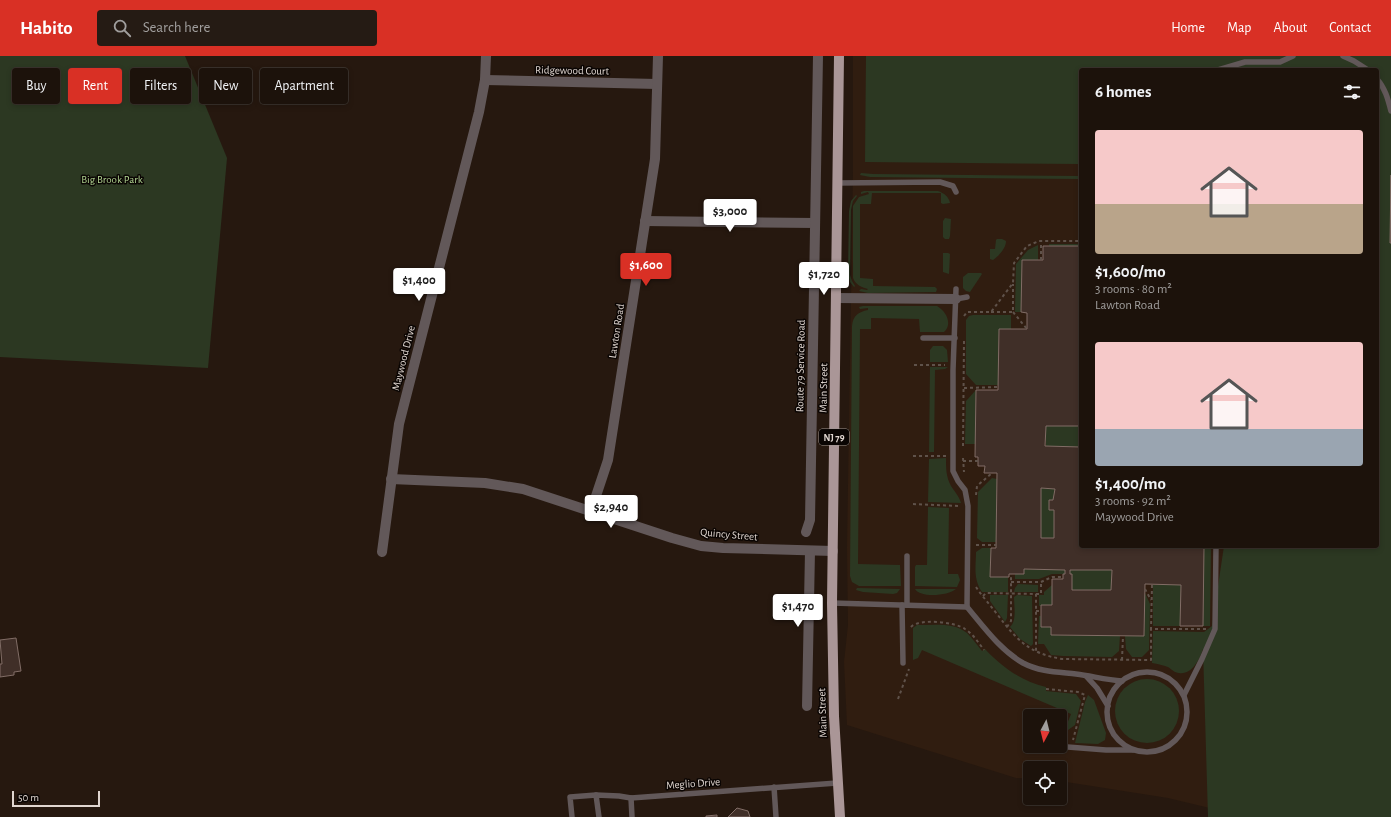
<!DOCTYPE html>
<html lang="en">
<head>
<meta charset="utf-8">
<style>
  :root { --surface:#1c120b; --page:#251b14; --text:#f1f3f6; --muted:#a09e9d; --line:#3a322c; --accent:#d93025 }
  body { margin:0; font-family:"Alegreya Sans",sans-serif; background:var(--page); color:var(--text); height:100vh; display:flex; flex-direction:column; font-size:15px; white-space:nowrap }
  * { box-sizing:border-box; margin:0 }
  p { font-size:13px; color:var(--muted) }
  .icon { flex:none; width:22px; height:22px; fill:none; stroke:currentColor; stroke-width:2; stroke-linecap:round; stroke-linejoin:round }
  .map { position:relative; flex:1; overflow:hidden }
  .panel { position:absolute; left:1079px; top:12px; width:300px; height:480px; display:flex; flex-direction:column; background:var(--surface); border-radius:4px; box-shadow:0 2px 6px #0003,0 0 0 1px var(--line) }
  .panel>* { flex:none }
  .guide { position:absolute; left:12px; top:12px; width:380px; height:36px; display:flex; gap:8px }
  .needle { width:26px; rotate:187deg }
  .fabs { position:absolute; left:1023px; top:653px; display:grid; gap:8px }
  .fabs a { display:grid; place-items:center; width:44px; height:44px; border-radius:4px; background:var(--surface); box-shadow:0 2px 6px #0003,0 0 0 1px var(--line); font-size:20px }
  .scale { position:absolute; left:12px; bottom:10px; width:88px; box-sizing:border-box; padding-left:4px; border:2px solid #e0d6d0; border-top:0; font-size:11px; line-height:14px; white-space:nowrap; color:#e0d6d0; -webkit-text-stroke:3px #0a0503; paint-order:stroke }
  .price { position:absolute; translate:-50% -34px; padding:0 9px; border-radius:4px; background:#fff; color:#222; font-size:13px; line-height:26px; filter:drop-shadow(0 1px 2px #0008) }
  .price::after { content:''; position:absolute; left:50%; top:24px; width:12px; height:9px; margin-left:-6px; background:inherit; clip-path:polygon(0 0,100% 0,50% 100%) }
  .price.selected { background:var(--accent); color:#fff }
  ul { padding:0; list-style:none }
  li { display:grid; align-content:center; gap:8px; height:212px; padding:0 16px }
  li span { display:grid; place-items:center; height:124px; border-radius:4px; color:#555 }
  li>.icon { margin-inline-start:auto }
  span .icon { width:72px; height:72px; fill:#fffc; stroke-width:1 }
  li b { font-size:17px }
  h2 { display:flex; justify-content:space-between; align-items:center; height:48px; padding:0 16px; font-size:17px }
  .pill { padding:0 14px; border-radius:4px; background:var(--surface); box-shadow:0 2px 6px #0003,0 0 0 1px var(--line); font-size:14px; line-height:36px }
  .pill.selected { background:var(--accent); color:#fff }
  header { display:flex; align-items:center; gap:24px; box-sizing:border-box; height:56px; padding:0 20px; background:var(--accent); color:#fff }
  header strong { font-size:19px }
  nav { display:flex; gap:22px; margin-inline-start:auto; font-size:14px }
  .search { width:280px; height:36px; background:var(--page); display:flex; align-items:center; gap:10px; box-sizing:border-box; padding:0 14px; border-radius:4px; color:var(--muted); font-size:15px }
  .map>svg:first-child { display:block }
  .built { fill:#301d10; fill-rule:evenodd }
  .green { fill:#2c3822 }
  .building { fill:#402f28; stroke:#816d66; fill-rule:evenodd }
  .lines { fill:none; stroke-linecap:round; stroke-linejoin:round }
  .path { stroke:#5f524a; stroke-width:2; stroke-dasharray:3 3; stroke-linecap:butt }
  .service { stroke:#625859; stroke-width:5.5 }
  .minor { stroke:#625859; stroke-width:10 }
  .primary { stroke:#aa9697; stroke-width:10 }
  .labels { text-anchor:middle; stroke-width:3; stroke-linejoin:round; paint-order:stroke }
  .shield { fill:#0a0503; stroke:#a09792; stroke-width:1 }
  .shield-label { font-size:10px; font-weight:bold; fill:#e0d6d0 }
  .street-label { font-size:11px; fill:#e0d6d0; stroke:#0a0503 }
  .park-label { font-size:11px; fill:#b1d491; stroke:#0a0503 }
</style>
</head>
<body>
<header>
<strong>Habito</strong>
<div class="search"><svg class="icon" aria-label="search" viewBox="0 0 24 24"><circle cx="10" cy="10" r="6"/><path d="M15 15l6 6"/></svg>Search here</div>
<nav><a>Home</a><a>Map</a><a>About</a><a>Contact</a></nav>
</header>
<div class="map">
<svg width="1391" height="761" viewBox="0 0 1391 761">
  <rect width="100%" height="100%" fill="#26180f"/>
  <path class="built" d="M853 0H1391V645L1247 761 1168 742 1060 725V712H1030V722H1016L847 669 844 606 848 569 847 492 853 116ZM1081 14H1377V490H1081ZM1030 660H1060V690H1030Z"/>
  <g class="green">
    <polygon points="0,0 185,0 227,102 208,312 0,301"/>
    <path d="M866 0H1391V761H1208L1203 593C1200 603 1192 619 1179 617 1175 617 1171 613 1168 611 1163 609 1158 608 1152 607L1153 575 1204 576 1212 570 1224 490H1377V14H1081V108L865 106Z"/>
    <polygon points="861,117 873,118 1081,120 1081,123 870,121 860,119"/>
    <path d="M864 135H938C944 137 949 141 950 147L943 148 941 147V137H872L871 148H860V222L873 223V230L935 231 937 233 936 236 868 237 859 235 861 233 867 234 868 233C861 231 856 229 853 222V150L859 141 869 138 868 136 861 138V136Z"/>
    <polygon points="856,139 857,140 853,145 851,154 850,219 852,225 855,230 854,231 850,226 848,218 849,155 851,145"/>
    <polygon points="945,162 951,163 950,180 949,183 945,183 943,181 943,165"/>
    <path d="M997 183H1002L1006 185C1006 192 999 200 993 204L990 203V193H995L996 184Z"/>
    <rect x="1049" y="188" width="32" height="2"/>
    <polygon points="1038,189 1038,204 1022,205 1021,256 1015,256 1016,208 1028,194"/>
    <polygon points="943,197 948,197 950,198 949,218 943,216"/>
    <polygon points="968,217 981,217 982,218 970,236 966,235 963,232 963,221"/>
    <path d="M863 250H937C946 255 953 268 944 276H920L919 263 871 262V273H860L858 508 900 509 901 530H859L852 526 850 520 852 270C853 260 858 256 868 254V252L860 253 859 251Z"/>
    <polygon points="973,259 1011,259 1011,273 999,274 998,329 976,329 966,318 966,264 969,260"/>
    <polygon points="933,290 943,290 947,294 948,306 930,306 930,294"/>
    <polygon points="930,311 948,311 945,313 935,314 934,396 929,396"/>
    <polygon points="976,334 975,388 965,388 966,345"/>
    <polygon points="1046,370 1081,370 1081,391 1046,390"/>
    <path d="M946 402C946 412 946 421 951 430 955 436 959 440 961 447L928 446 929 403Z"/>
    <polygon points="992,422 997,423 996,486 982,486 977,482 978,436"/>
    <polygon points="1041,432 1055,433 1053,444 1049,444 1049,454 1054,454 1054,482 1041,482"/>
    <polygon points="928,451 949,452 948,518 958,518 960,524 957,531 915,530 915,511 916,509 927,509"/>
    <polygon points="1204,490 1211,490 1210,570 1203,570"/>
    <path d="M982 492H991L990 520 1008 521V536H982C973 522 976 511 976 496Z"/>
    <polygon points="1024,513 1065,514 1065,518 1052,518 1039,523 1015,523 1015,518 1024,518"/>
    <polygon points="1070,514 1112,514 1111,534 1072,534 1072,518 1070,518"/>
    <polygon points="1018,528 1038,529 1038,536 1014,536 1015,532"/>
    <polygon points="1052,529 1052,549 1039,550 1039,539 1044,539 1044,536"/>
    <polygon points="1153,529 1181,529 1180,570 1153,570"/>
    <polygon points="857,532 900,533 897,537 893,538 863,536 856,534"/>
    <path d="M915 533H956C948 540 920 542 915 533Z"/>
    <polygon points="1145,537 1150,548 1149,594 1142,601 1132,601 1126,593 1125,580 1144,580"/>
    <polygon points="990,539 1008,539 1007,562 1005,566 990,545"/>
    <path d="M1017 539 1032 540 1033 588 1031 590 1020 583 1010 571C1017 565 1014 550 1014 541Z"/>
    <polygon points="1039,560 1041,560 1041,571 1051,571 1051,579 1120,580 1119,595 1112,601 1063,600 1051,599 1044,588 1038,588"/>
    <path d="M917 569C934 569 954 566 967 577 973 583 977 589 982 595L985 593C1002 611 1021 625 1046 631V635L1076 638 1081 645 1075 669 1068 674 1065 673 1071 658 922 594 918 602 913 604V572Z"/>
    <circle cx="1147" cy="655" r="32"/>
    <polygon points="1088,639 1094,644 1106,677 1105,684 1098,688 1075,687 1085,646"/>
  </g>
  <g class="building">
    <polygon points="1391,119 1391,187 1390,187"/>
    <path d="M1043 190H1081V370H1046L1045 390 1081 391V490H1204L1203 570H1180L1181 529 1145 528 1144 580 1051 579V571H1041V549H1052V523H1063V518H1065V514L1024 513V518H1009V521H990L991 492H996L997 417H984L985 410H978V401H975L976 334H998L999 273H1027V257L1021 256 1022 204H1043ZM1041 432 1055 433 1053 444H1049V454H1054V482H1041ZM1070 514H1112L1111 534H1072V518H1070Z"/>
    <polygon points="16,582 21,615 14,616 14,619 0,621 0,608 2,608 0,584"/>
    <polygon points="737,752 748,755 750,761 728,761"/>
    <polygon points="717,759 717,761 706,761 706,760"/>
  </g>
  <g class="lines">
    <g class="path">
      <polyline points="1041,204 1041,186"/>
      <polyline points="991,256 1013,256 1013,228"/>
      <polyline points="1013,256 1027,273"/>
      <polyline points="964,260 967,256 991,256 1013,227 1014,207 1027,190 1039,185 1081,185"/>
      <polyline points="914,309 945,309"/>
      <polyline points="964,332 998,331"/>
      <polyline points="963,390 964,284"/>
      <polyline points="913,400 946,400"/>
      <polyline points="963,402 964,416"/>
      <polyline points="963,405 978,405"/>
      <polyline points="976,439 977,430 992,417"/>
      <polyline points="913,448 959,450"/>
      <polyline points="976,489 996,489"/>
      <polyline points="1011,526 1041,526 1052,521 1063,521"/>
      <polyline points="1152,529 1151,573 1206,573"/>
      <path d="M976 531C982 540 990 549 997 558 1017 584 1028 597 1062 603L1151 604V573"/>
      <polyline points="1145,533 1151,544"/>
      <polyline points="1036,538 1041,538 1041,526"/>
      <polyline points="983,540 986,537 1036,538 1036,596"/>
      <polyline points="1036,555 1041,555"/>
      <path d="M911 571C919 562 955 566 965 573 973 578 978 586 984 594"/>
      <polyline points="1007,571 1011,565 1011,518"/>
      <polyline points="1122,604 1123,580"/>
      <polyline points="1046,633 1078,636 1085,639 1073,684"/>
      <polyline points="898,643 909,613"/>
    </g>
    <g class="service">
      <polyline points="1343,0 1354,5 1368,14"/>
      <polyline points="1218,14 1245,6 1280,6 1293,0"/>
      <path d="M1377 23C1385 32 1388 43 1391 55"/>
      <polyline points="838,127 940,126 953,130 956,136"/>
      <path d="M956 233 953 314V415L958 425 965 434 968 450 967 551C983 570 1000 594 1023 607 1040 616 1058 616 1076 618 1092 620 1106 624 1122 625"/>
      <polyline points="956,243 967,241"/>
      <polyline points="923,282 955,282"/>
      <polyline points="832,547 967,551"/>
      <polyline points="902,549 903,607"/>
      <polyline points="907,549 907,500"/>
      <circle cx="1147" cy="656" r="40"/>
      <polyline points="1086,620 1097,632 1108,650"/>
      <polyline points="1184,639 1202,603 1215,573 1216,490"/>
      <polyline points="1055,690 1106,694 1133,694"/>
      <polyline points="774,731 776,761"/>
      <polyline points="596,739 599,761"/>
      <polyline points="631,742 632,761"/>
      <polyline points="572,761 570,741 596,739 619,740 631,742 837,727"/>
    </g>
    <g class="minor">
      <polyline points="485,24 657,28"/>
      <polyline points="645,165 815,167"/>
      <polyline points="836,242 956,243"/>
      <polyline points="391,423 485,427 523,433 672,482 701,490 723,492 833,495"/>
      <polyline points="591,455 608,404 655,103 658,0"/>
      <polyline points="806,476 810,464 818,0"/>
      <polyline points="382,496 399,368 479,56 485,24 486,0"/>
      <polyline points="807,650 810,495"/>
    </g>
    <polyline class="primary" points="839,0 832,547 834,660 840,761"/>
  </g>
  <g class="labels">
    <rect class="shield" x="819" y="373" width="30" height="16" rx="3"/>
    <g class="shield-label">
      <text x="834" y="385">NJ 79</text>
    </g>
    <g class="street-label">
      <text transform="translate(572 14) rotate(1)" y="4">Ridgewood Court</text>
      <text transform="translate(616 275) rotate(-81)" y="4">Lawton Road</text>
      <text transform="translate(403 302) rotate(-76)" y="4">Maywood Drive</text>
      <text transform="translate(800 310) rotate(-89)" y="4">Route 79 Service Road</text>
      <text transform="translate(823 332) rotate(-89)" y="4">Main Street</text>
      <text transform="translate(729 478) rotate(5)" y="4">Quincy Street</text>
      <text transform="translate(822 657) rotate(-92)" y="4">Main Street</text>
      <text transform="translate(693 727) rotate(-4)" y="4">Meglio Drive</text>
    </g>
    <g class="park-label">
      <text x="112" y="127">Big Brook Park</text>
    </g>
  </g>
</svg>
<div class="fabs">
<a><svg class="needle" viewBox="-14 -14 28 28"><path d="M0-13l5 13h-10z" fill="#e53935"/><path d="M0 13l5-13h-10z" fill="#a09e9d"/></svg></a>
<a><svg class="icon" aria-label="locate" viewBox="0 0 24 24"><circle cx="12" cy="12" r="6"/><path d="M12 2v4M12 18v4M2 12h4M18 12h4"/></svg></a>
</div>
<div class="scale">50 m</div>
<b class="price" style="left:730px;top:177px">$3,000</b>
<b class="price selected" style="left:646px;top:231px">$1,600</b>
<b class="price" style="left:824px;top:240px">$1,720</b>
<b class="price" style="left:419px;top:246px">$1,400</b>
<b class="price" style="left:611px;top:473px">$2,940</b>
<b class="price" style="left:798px;top:572px">$1,470</b>
<div class="guide">
<a class="pill">Buy</a>
<a class="pill selected">Rent</a>
<a class="pill">Filters</a>
<a class="pill">New</a>
<a class="pill">Apartment</a>
</div>
<section class="panel">
<h2>6 homes<svg class="icon" aria-label="filters" viewBox="0 0 24 24"><path d="M4 7h16M4 17h16"/><circle cx="9" cy="7" r="2"/><circle cx="15" cy="17" r="2"/></svg></h2>
<ul>
<li><span style="background:linear-gradient(#f6c9c9 60%,#b9a48a 0)"><svg class="icon" aria-label="home" viewBox="0 0 24 24"><path d="M3 11l9-7 9 7M6 9v11h12V9"/></svg></span><div><b>$1,600/mo</b><p>3 rooms · 80 m²</p><p>Lawton Road</p></div></li>
<li><span style="background:linear-gradient(#f6c9c9 70%,#9aa5b1 0)"><svg class="icon" aria-label="home" viewBox="0 0 24 24"><path d="M3 11l9-7 9 7M6 9v11h12V9"/></svg></span><div><b>$1,400/mo</b><p>3 rooms · 92 m²</p><p>Maywood Drive</p></div></li>
</ul>
</section>
</div>
</body>
</html>
